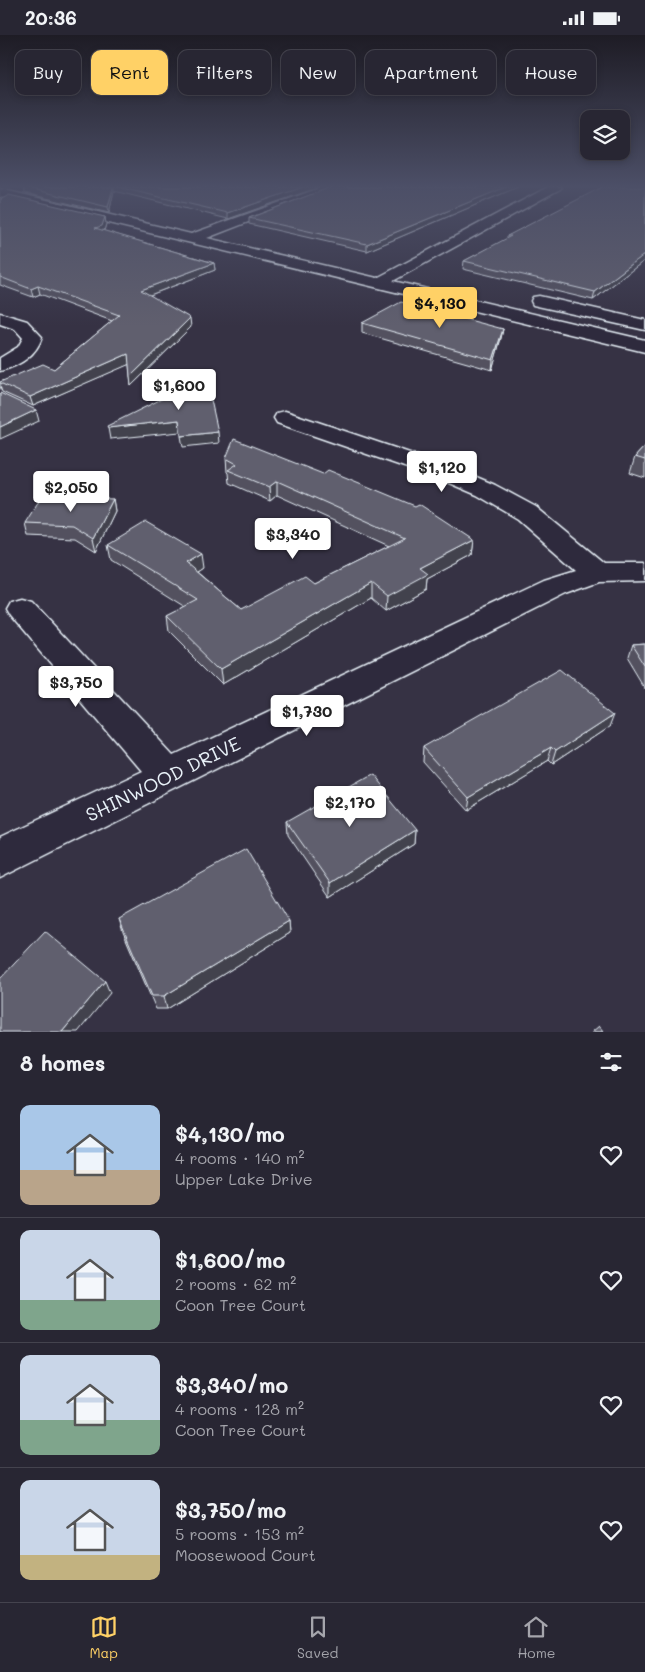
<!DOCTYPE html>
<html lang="en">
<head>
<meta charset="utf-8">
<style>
  :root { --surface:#282633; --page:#34323f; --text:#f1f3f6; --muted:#a5a5ac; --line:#44434e; --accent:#ffd166 }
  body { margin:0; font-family:Mali,sans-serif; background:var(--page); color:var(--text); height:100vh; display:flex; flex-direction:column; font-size:19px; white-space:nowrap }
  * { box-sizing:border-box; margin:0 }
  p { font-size:16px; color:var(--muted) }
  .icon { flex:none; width:28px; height:28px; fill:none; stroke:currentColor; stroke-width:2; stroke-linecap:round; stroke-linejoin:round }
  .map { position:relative; height:997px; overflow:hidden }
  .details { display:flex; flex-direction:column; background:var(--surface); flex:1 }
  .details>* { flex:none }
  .guide { position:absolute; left:15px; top:15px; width:615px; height:45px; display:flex; gap:10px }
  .buttons { position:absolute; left:580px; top:75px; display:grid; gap:10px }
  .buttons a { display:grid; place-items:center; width:50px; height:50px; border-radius:10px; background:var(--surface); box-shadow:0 2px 8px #0003,0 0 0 1px var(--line); font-size:25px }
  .price { position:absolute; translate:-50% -42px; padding:0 11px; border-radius:5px; background:#fff; color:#222; font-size:16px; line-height:32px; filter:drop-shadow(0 1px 2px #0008) }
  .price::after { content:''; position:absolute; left:50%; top:30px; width:15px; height:11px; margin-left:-8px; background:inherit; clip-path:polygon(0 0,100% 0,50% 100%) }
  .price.selected { background:var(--accent); color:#111 }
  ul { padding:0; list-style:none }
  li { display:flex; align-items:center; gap:15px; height:125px; padding:0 20px }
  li+li { border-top:1px solid var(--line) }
  li span { display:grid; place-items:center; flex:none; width:140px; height:100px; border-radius:10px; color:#555 }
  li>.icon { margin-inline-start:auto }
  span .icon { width:60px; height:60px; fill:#fffc; stroke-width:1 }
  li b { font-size:21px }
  h2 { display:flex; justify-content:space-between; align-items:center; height:60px; padding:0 20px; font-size:21px }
  .tag { padding:0 18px; border-radius:10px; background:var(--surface); box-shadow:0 2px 8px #0003,0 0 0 1px var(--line); font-size:18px; line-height:45px }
  .tag.selected { background:var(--accent); color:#111 }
  .status { display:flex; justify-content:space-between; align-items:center; height:35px; padding:0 25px; background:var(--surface); direction:ltr }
  .status svg { height:14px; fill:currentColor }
  .tab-bar { display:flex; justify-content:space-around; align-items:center; height:70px; border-top:1px solid var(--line); background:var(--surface); font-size:14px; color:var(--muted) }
  .tab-bar a { display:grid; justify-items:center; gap:2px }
  .tab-bar .selected { color:var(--accent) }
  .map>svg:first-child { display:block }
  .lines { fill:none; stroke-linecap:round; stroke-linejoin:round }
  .minor-casing { stroke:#e8f1f8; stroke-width:3 }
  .minor { fill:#2f2a3d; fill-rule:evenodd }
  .wall { fill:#53515f; stroke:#e8f1f8 }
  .shaded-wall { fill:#43424d; stroke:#e8f1f8 }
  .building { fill:#605e6e; stroke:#e8f1f8 }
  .labels { text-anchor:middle; stroke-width:4; stroke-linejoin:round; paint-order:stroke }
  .near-street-label { font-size:19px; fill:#e8f1f8; stroke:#2f2a3d }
</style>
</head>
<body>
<div class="status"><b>20:36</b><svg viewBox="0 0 49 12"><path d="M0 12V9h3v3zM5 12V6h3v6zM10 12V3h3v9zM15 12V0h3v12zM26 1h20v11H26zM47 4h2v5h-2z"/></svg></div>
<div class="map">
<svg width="645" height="997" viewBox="0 0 645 997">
  <rect width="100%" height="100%" fill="#363244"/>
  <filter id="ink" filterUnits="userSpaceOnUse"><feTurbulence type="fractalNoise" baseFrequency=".02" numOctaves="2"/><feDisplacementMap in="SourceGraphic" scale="10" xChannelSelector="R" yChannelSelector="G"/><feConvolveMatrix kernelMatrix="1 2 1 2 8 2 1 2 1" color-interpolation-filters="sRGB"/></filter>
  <g filter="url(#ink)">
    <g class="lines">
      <defs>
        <g id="minor">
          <polygon points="323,152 339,152 207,203 377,243 548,152 562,152 560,154 393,246 645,305 645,317 0,162 0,154 191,199"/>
          <polygon points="539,261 645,285 645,295 533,270 531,266 533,262"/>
          <path d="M0 278 27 286 42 302C36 321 19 331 0 336V323L18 312 23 303 15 294 0 289Z"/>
          <polygon points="285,376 460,435 495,450 536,472 604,528 645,528 645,546 599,547 566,559 0,843 0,802 141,736 9,580 5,573 9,566 20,563 31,566 174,720 544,545 576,535 518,484 477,460 442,445 277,388 274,383 277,378"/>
        </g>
      </defs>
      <use href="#minor" class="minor-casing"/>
      <use href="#minor" class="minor"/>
    </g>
    <g class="wall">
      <polygon points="24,152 319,152 228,184 114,156 109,178 25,158"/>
      <polygon points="331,152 518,152 367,216 249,189 249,183"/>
      <polygon points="645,152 645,225 593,265 463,234 464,226 507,204 507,201"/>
      <polygon points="0,165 105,182 106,189 104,196 214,228 215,235 150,260 191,292 131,351 129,329 33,371 2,357 0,351 0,347 54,334 112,286 40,259 33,262 0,250"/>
      <polygon points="362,288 503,294 501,303 492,335 362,298"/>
      <polygon points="645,411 645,443 630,438 635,422"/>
      <polygon points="226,423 474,505 472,520 427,544 426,554 386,576 371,563 223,650 169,596 167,581 186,572 111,525 108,510 203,533 197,537 241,575 314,548 389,511 277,460 270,466 229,448 228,438 227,437"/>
      <polygon points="113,464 115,476 96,516 75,503 28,501 25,488"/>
      <polygon points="645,609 645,653 627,623 631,610"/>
      <polygon points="610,691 551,730 547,726 466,775 423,727 424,713"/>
      <polygon points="287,787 415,795 414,809 330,862 288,800"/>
      <polygon points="119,884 289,886 290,898 167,974 156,974 123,897"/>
    </g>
    <g class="shaded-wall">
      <polygon points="114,152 114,156 109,178 108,172"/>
      <polygon points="303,152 319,152 228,184 228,178"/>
      <polygon points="506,152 518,152 367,216 367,209"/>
      <polygon points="105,182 106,189 103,199 95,193"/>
      <polygon points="645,219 645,225 593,265 595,257"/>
      <polygon points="214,228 215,235 142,263 141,255"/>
      <polygon points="38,251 40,259 33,262 31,254"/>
      <polygon points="190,283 191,292 131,351 130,342"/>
      <polygon points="503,294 501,303 492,335 493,325"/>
      <polygon points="128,319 130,329 33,371 30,362"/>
      <polygon points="36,375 39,386 0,404 0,392"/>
      <polygon points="179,385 180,397 110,404 108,393"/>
      <polygon points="218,397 219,408 183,412 181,401"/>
      <polygon points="277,446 277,460 270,466 269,452"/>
      <polygon points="113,464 115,476 96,516 93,503"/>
      <polygon points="474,505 472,520 427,544 426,554 386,576 387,561 420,533"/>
      <polygon points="201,519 203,533 188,543 186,528"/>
      <polygon points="371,548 371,563 223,650 221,634"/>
      <polygon points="615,678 610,691 551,730 555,717"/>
      <polygon points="551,713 547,726 466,775 468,762"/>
      <polygon points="415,795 414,809 330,862 330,848"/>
      <polygon points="289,886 290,898 167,974 164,961"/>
      <polygon points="105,946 110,958 78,997 62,997"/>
    </g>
    <g class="building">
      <polygon points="24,152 113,152 108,172"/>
      <polygon points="117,152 303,152 228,178"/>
      <polygon points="331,152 506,152 367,209 249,183"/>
      <polygon points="602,152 645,152 645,219 595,257 464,226 511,201 507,201"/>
      <polygon points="9,160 105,182 102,191 95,193 214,228 141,255 190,283 130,342 128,319 30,362 0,348 0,347 43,329 54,334 119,280 38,251 31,254 0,242 0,165"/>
      <polygon points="401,267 503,294 493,325 362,288"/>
      <polygon points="206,342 218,397 181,401 179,385 108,393 107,391"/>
      <polygon points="0,358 36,375 0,392"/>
      <polygon points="234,404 323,439 328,435 415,471 419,469 474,505 420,533 428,539 387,561 371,548 221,634 167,581 198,565 108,510 146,487 201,519 186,528 241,575 305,541 314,548 405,503 277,446 269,452 228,435 237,429 226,423"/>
      <polygon points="645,411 645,425 635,422"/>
      <polygon points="42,461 113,464 93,503 72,490 25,488"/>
      <polygon points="645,609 645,632 631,610"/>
      <polygon points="562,635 615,678 555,717 551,713 468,762 424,713"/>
      <polygon points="370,740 415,795 330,848 287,787"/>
      <polygon points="246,814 289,886 164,961 152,961 119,884"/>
      <polygon points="45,896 105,946 62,997 0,997 0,944"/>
      <polygon points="599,991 604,997 592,997"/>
    </g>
  </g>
  <linearGradient id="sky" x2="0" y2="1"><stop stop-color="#1e1c25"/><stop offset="0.52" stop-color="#4c4f67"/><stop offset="1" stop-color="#4c4f67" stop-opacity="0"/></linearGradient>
  <rect width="645" height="291" fill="url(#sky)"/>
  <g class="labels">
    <g class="near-street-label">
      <text transform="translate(163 744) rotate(-26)" y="7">SHINWOOD DRIVE</text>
    </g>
  </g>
</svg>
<div class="buttons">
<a><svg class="icon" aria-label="layers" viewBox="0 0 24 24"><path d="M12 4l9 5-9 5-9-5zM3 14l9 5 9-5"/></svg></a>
</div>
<b class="price selected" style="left:440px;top:294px">$4,130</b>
<b class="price" style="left:179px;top:376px">$1,600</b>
<b class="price" style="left:442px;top:458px">$1,120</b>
<b class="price" style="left:71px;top:478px">$2,050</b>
<b class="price" style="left:293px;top:525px">$3,340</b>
<b class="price" style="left:76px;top:673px">$3,750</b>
<b class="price" style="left:307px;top:702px">$1,730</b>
<b class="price" style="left:350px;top:793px">$2,170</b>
<div class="guide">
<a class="tag">Buy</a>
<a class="tag selected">Rent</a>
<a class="tag">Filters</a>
<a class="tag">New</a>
<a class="tag">Apartment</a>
<a class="tag">House</a>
</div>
</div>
<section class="details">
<h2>8 homes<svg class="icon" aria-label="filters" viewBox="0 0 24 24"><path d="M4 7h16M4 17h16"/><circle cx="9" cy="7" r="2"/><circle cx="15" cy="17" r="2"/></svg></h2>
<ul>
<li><span style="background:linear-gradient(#a9c7e8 65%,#b9a48a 0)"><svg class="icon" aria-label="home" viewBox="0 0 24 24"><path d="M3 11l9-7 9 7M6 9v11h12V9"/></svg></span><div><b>$4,130/mo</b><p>4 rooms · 140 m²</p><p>Upper Lake Drive</p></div><svg class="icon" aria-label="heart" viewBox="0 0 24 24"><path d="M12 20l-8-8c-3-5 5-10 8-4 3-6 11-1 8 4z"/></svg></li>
<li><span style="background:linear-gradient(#c9d6e8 70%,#7fa58c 0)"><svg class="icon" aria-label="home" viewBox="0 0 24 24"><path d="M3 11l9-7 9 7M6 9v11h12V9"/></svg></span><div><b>$1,600/mo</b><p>2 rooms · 62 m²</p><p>Coon Tree Court</p></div><svg class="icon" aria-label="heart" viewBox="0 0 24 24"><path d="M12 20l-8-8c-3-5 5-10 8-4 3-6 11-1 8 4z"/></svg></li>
<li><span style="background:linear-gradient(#c9d6e8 65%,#7fa58c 0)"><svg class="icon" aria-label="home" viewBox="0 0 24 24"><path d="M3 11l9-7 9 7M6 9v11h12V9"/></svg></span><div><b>$3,340/mo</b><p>4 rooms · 128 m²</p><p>Coon Tree Court</p></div><svg class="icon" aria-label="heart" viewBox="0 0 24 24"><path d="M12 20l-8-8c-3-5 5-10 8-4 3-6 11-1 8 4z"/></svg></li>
<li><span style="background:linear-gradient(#c9d6e8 75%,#c2b280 0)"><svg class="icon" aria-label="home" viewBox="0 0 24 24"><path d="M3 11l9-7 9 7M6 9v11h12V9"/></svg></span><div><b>$3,750/mo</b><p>5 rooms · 153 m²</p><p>Moosewood Court</p></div><svg class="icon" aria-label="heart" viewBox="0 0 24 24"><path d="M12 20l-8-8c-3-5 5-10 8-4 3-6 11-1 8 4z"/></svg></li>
</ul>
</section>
<nav class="tab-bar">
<a class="selected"><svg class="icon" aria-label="map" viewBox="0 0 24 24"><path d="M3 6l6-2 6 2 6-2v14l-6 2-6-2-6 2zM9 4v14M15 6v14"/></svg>Map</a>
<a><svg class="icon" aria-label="saved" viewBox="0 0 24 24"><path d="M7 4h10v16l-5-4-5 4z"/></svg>Saved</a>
<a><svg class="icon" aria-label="home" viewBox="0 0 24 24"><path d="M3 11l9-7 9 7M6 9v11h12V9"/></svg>Home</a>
</nav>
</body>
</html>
